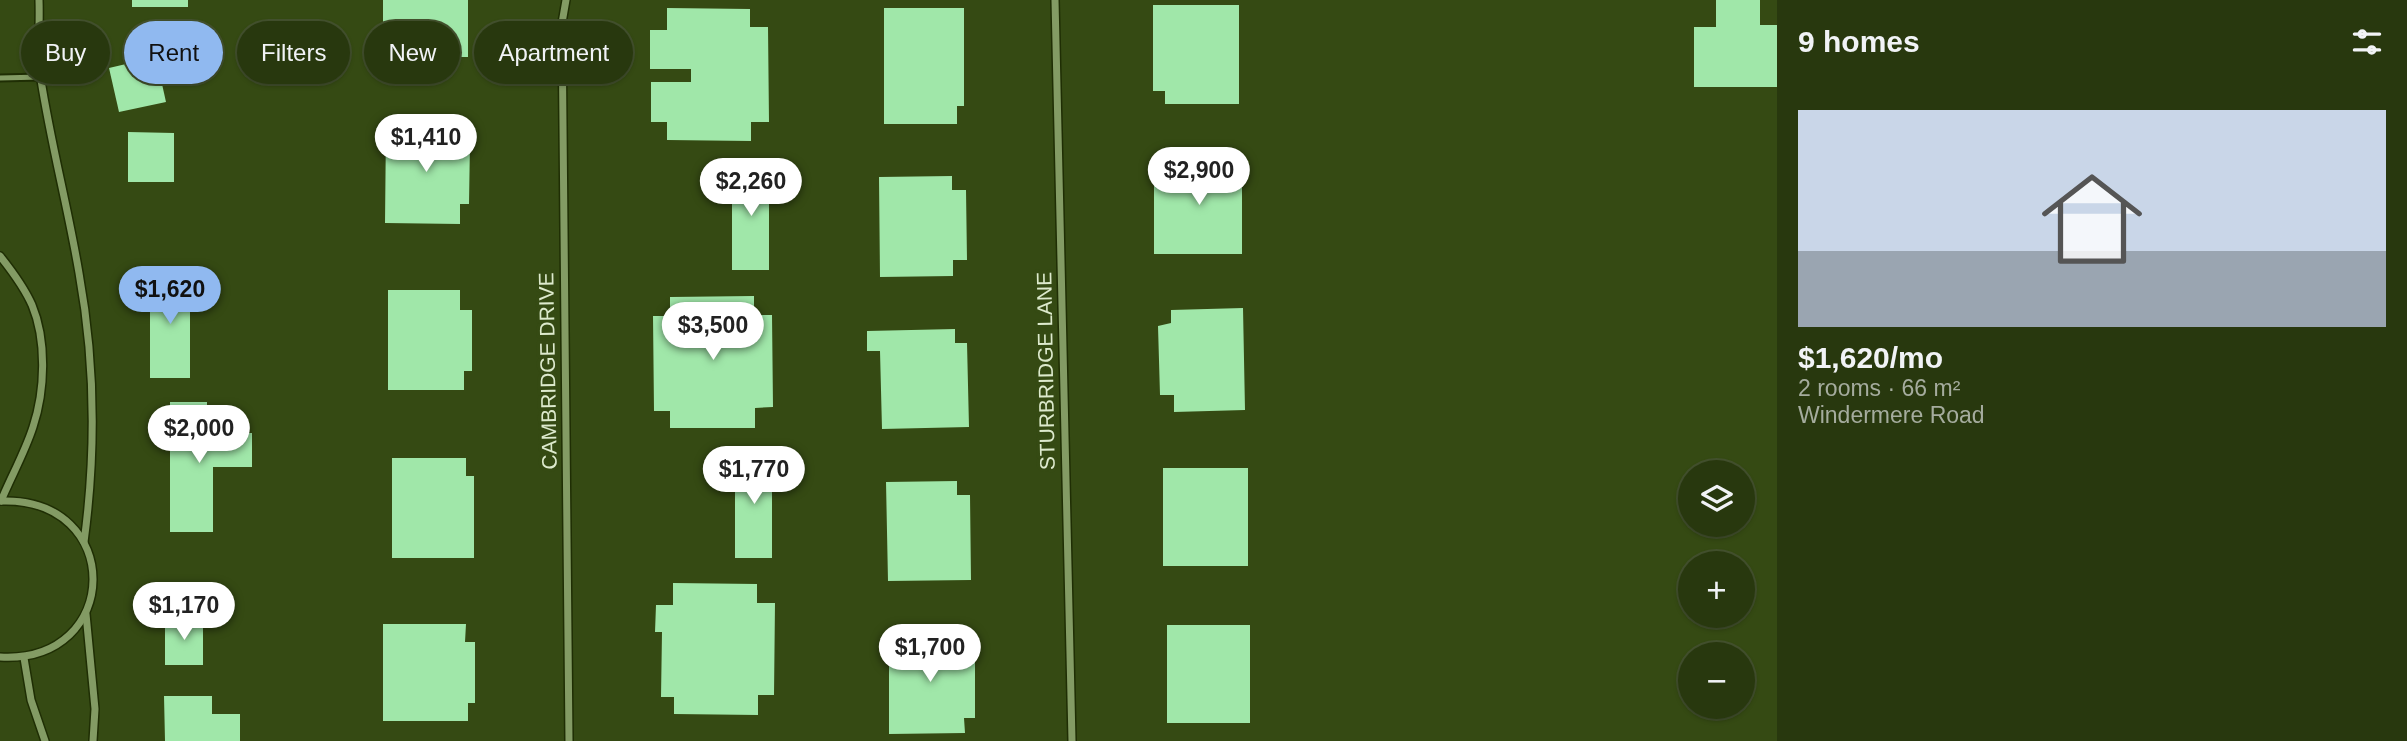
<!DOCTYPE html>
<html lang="en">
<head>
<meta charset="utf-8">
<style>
  :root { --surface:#28380e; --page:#303f17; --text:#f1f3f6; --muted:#a5ac9e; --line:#44522e; --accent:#90b9f0 }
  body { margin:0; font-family:Arial,sans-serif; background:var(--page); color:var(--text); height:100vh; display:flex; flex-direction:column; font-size:26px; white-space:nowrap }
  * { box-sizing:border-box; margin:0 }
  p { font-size:23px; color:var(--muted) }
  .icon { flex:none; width:38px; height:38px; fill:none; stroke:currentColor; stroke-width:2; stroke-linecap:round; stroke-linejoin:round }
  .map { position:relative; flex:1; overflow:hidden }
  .panel { display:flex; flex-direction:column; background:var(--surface); width:630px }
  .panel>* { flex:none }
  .top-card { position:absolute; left:21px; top:21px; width:665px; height:63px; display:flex; gap:14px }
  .fabs { position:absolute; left:1678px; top:460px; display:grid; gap:14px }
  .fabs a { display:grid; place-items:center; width:77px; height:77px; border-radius:50%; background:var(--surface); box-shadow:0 2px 5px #0004,0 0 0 2px var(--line); font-size:35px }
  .price { position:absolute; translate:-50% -60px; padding:0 16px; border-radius:24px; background:#fff; color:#222; font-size:23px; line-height:46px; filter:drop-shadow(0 2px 4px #0008) }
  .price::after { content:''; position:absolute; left:50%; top:42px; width:21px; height:16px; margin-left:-10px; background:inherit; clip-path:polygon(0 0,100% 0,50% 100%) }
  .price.selected { background:var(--accent); color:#111 }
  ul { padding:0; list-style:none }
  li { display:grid; align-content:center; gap:14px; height:371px; padding:0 21px }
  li+li { border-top:2px solid var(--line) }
  li span { display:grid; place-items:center; height:217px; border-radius:0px; color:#555 }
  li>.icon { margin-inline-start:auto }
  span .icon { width:126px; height:126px; fill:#fffc; stroke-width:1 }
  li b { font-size:30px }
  h2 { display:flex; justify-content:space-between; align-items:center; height:84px; padding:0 21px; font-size:30px }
  .tag { padding:0 24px; border-radius:32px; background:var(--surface); box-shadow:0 2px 5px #0004,0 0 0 2px var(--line); font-size:24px; line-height:63px }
  .tag.selected { background:var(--accent); color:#111 }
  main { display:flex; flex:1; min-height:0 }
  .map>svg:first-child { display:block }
  .building { fill:#a0e7a9 }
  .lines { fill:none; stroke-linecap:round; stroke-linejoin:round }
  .lane-casing { stroke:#1f2e04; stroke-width:9 }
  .street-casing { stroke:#1f2e04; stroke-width:10 }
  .lane { stroke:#839b64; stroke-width:5 }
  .street { stroke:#839b64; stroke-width:7 }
  .labels { text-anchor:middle; stroke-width:7; stroke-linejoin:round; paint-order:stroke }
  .street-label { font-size:21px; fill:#ddeacd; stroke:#354a13 }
</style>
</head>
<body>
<main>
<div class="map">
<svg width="1777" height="741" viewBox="0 0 1777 741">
  <rect width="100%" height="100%" fill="#354a13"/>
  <g class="building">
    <rect x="132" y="0" width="56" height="7"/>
    <rect x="383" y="0" width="85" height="57"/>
    <polygon points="1716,0 1760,0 1760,25 1777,25 1777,87 1694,87 1694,27 1716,27"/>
    <polygon points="1153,5 1239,5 1239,104 1165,104 1165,91 1153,91"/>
    <polygon points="667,8 750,9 750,27 768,27 769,122 751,122 751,141 667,140 667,122 651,122 651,82 691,82 691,69 650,69 650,30 667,30"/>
    <polygon points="884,8 964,8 964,106 957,106 957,124 884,124"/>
    <polygon points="156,57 166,102 119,112 109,68"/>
    <polygon points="386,125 459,125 459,142 470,142 469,204 460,204 460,224 385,223"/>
    <polygon points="128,132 174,133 174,182 128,182"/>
    <polygon points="1168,157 1242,157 1242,254 1154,254 1154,173 1168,173"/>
    <rect x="732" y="167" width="37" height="103"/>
    <polygon points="952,176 952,190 966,190 967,260 953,260 953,276 880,277 879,177"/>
    <rect x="150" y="274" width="40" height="104"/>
    <polygon points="388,290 460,290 460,310 472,310 472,371 464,371 464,390 388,390"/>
    <polygon points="754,296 754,315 772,315 773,407 755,408 755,428 670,428 670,411 654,411 653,316 670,316 670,297"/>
    <polygon points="1243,308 1245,410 1174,412 1174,395 1160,395 1158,326 1171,323 1171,310"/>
    <polygon points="955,329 955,343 967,343 969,427 882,429 880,351 867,351 867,331"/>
    <polygon points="170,402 207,402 207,433 252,433 252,467 213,467 213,532 170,532"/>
    <rect x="735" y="455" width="37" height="103"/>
    <polygon points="392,458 466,458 466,476 474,476 474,558 392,558"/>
    <rect x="1163" y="468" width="85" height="98"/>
    <polygon points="957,481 957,495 970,495 971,580 888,581 886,482"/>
    <polygon points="673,583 757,584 757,603 775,603 774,695 758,695 758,715 674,714 674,697 661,697 662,632 655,632 656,605 673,605"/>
    <rect x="165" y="620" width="38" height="45"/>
    <polygon points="383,624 466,624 465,642 475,642 475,703 468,703 468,721 383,721"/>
    <rect x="1167" y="625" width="83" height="98"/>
    <polygon points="889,634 960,634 960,648 975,647 975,718 964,718 965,733 889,734"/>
    <polygon points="164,696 212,696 212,714 240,714 240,741 165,741"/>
  </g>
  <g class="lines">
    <defs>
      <polyline id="lane" points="0,78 41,77"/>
      <g id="street">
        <path d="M39 0C40 26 37 54 41 80 51 144 68 208 79 273 95 361 96 453 84 542"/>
        <polyline points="566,0 562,23 569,741"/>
        <polyline points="1055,0 1072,741"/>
        <path d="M0 256C12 271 24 287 32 305 47 341 45 391 33 427 25 452 11 477 1 501"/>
        <path d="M0 501C125 496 123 664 0 657"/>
        <polyline points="86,614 95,709 93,741"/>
        <polyline points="24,658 31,700 45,741"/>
      </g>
    </defs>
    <use href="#lane" class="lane-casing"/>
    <use href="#street" class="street-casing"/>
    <use href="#lane" class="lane"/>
    <use href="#street" class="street"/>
  </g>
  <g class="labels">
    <g class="street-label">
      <text transform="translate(548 371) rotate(-91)" y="7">CAMBRIDGE DRIVE</text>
      <text transform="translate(1046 371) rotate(-91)" y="7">STURBRIDGE LANE</text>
    </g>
  </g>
</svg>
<div class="fabs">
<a><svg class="icon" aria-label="layers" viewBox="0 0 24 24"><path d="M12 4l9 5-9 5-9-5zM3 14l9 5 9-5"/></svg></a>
<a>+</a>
<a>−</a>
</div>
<b class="price" style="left:426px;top:174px">$1,410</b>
<b class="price" style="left:1199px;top:207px">$2,900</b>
<b class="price" style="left:751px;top:218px">$2,260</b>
<b class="price selected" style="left:170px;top:326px">$1,620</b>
<b class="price" style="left:713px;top:362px">$3,500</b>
<b class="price" style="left:199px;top:465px">$2,000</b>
<b class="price" style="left:754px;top:506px">$1,770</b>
<b class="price" style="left:184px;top:642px">$1,170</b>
<b class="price" style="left:930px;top:684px">$1,700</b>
<div class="top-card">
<a class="tag">Buy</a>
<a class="tag selected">Rent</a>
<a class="tag">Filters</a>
<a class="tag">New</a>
<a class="tag">Apartment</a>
</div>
</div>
<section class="panel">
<h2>9 homes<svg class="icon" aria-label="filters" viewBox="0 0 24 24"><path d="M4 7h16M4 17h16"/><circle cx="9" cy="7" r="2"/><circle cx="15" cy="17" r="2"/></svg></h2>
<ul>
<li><span style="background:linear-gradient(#c9d6e8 65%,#9aa5b1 0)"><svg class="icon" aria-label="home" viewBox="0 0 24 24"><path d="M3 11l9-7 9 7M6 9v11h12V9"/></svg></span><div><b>$1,620/mo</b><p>2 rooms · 66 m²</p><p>Windermere Road</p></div></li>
</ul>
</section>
</main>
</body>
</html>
